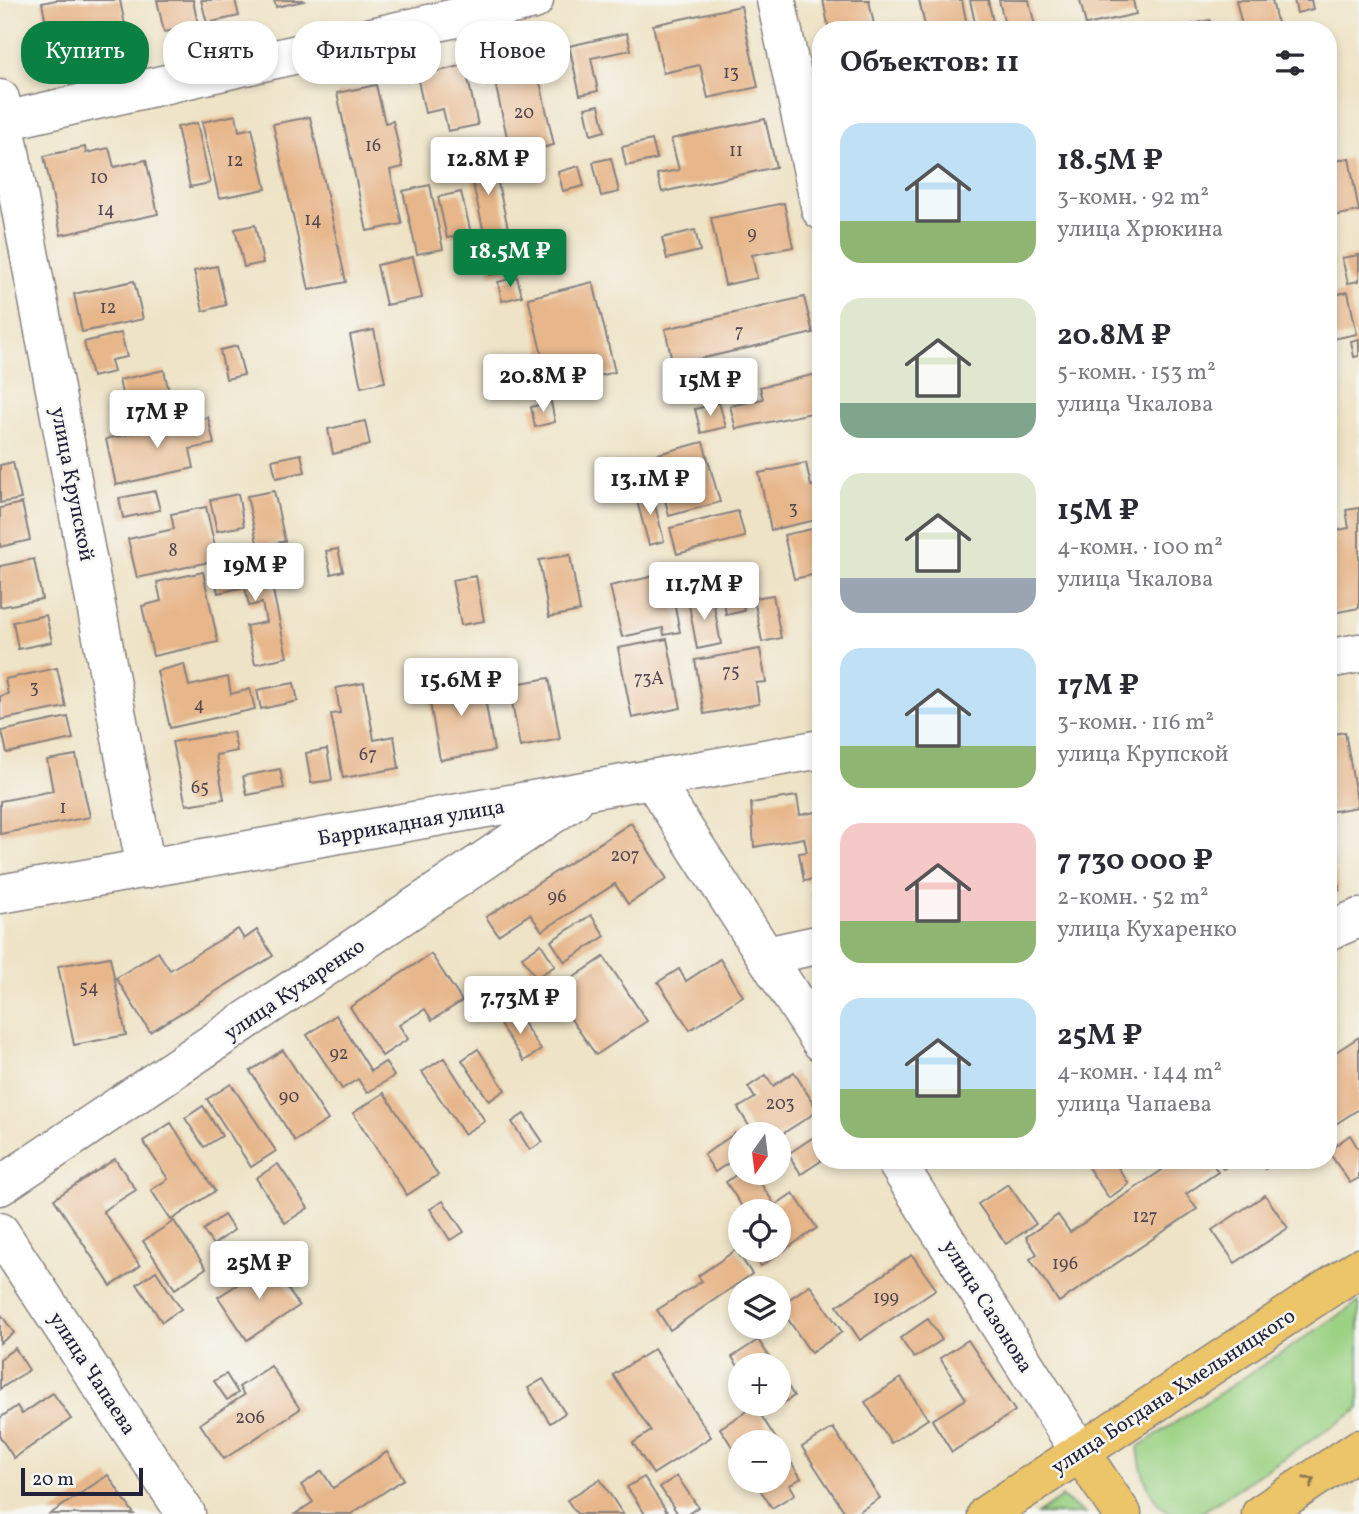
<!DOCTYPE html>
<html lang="ru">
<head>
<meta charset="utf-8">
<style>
  :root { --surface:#fff; --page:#f2f2f3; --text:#2b2b33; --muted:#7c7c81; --accent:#0b8043 }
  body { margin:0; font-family:Vollkorn,serif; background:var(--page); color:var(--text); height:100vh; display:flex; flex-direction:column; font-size:26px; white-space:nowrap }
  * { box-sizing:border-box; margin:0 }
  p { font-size:23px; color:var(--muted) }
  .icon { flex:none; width:38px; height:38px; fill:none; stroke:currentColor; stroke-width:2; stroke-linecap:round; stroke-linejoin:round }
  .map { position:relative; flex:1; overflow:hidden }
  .drawer { position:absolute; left:812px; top:21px; width:525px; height:1148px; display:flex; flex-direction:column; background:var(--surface); border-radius:28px; box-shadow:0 4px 10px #0003 }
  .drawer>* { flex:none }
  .guide { position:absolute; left:21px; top:21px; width:665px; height:63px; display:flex; gap:14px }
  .needle { width:46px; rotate:194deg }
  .controls { position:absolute; left:728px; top:1122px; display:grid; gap:14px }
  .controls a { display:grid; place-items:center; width:63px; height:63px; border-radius:50%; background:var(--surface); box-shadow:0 4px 10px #0003; font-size:35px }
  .scale { position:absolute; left:21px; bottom:18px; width:122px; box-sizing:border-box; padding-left:7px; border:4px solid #22223b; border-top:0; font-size:19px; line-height:24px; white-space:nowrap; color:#22223b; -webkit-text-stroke:5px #f6f6f2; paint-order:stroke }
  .price { position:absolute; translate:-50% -60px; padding:0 16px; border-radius:7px; background:#fff; color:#222; font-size:23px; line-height:46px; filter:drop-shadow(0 2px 4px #0008) }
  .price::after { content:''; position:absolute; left:50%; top:42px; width:21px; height:16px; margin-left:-10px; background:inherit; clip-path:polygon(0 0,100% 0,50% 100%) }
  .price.active { background:var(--accent); color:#fff }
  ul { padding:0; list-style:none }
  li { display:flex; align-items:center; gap:21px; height:175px; padding:0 28px }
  li span { display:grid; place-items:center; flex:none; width:196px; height:140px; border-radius:21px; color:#555 }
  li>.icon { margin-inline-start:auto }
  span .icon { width:84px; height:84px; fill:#fffc; stroke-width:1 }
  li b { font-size:30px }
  h2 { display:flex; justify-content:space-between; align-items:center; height:84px; padding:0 28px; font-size:30px }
  .chip { padding:0 24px; border-radius:28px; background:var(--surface); box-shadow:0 4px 10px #0003; font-size:24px; line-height:63px }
  .chip.active { background:var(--accent); color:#fff }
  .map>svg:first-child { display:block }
  .green { fill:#9bd284; stroke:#5e7a60; stroke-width:2 }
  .building { fill:#e7b68a }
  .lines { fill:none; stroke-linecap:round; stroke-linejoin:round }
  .minor-casing { stroke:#888280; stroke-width:41 }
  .major-casing { stroke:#888280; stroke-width:41 }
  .minor { stroke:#fff; stroke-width:38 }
  .major { stroke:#ecc569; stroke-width:38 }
  .oneway { stroke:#877452 }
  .labels { text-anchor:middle; stroke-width:5; stroke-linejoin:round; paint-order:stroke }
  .number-label { font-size:18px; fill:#53474f }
  .street-label { font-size:21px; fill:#22223b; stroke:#f6f6f2 }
</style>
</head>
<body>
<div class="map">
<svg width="1359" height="1514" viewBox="0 0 1359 1514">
  <rect width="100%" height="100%" fill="#f6f6f2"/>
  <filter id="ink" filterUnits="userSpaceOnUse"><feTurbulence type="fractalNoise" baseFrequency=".0143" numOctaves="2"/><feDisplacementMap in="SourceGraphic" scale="14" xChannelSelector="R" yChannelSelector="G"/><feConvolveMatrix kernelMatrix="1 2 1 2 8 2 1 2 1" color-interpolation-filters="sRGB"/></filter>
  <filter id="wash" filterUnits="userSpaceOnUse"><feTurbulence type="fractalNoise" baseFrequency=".00686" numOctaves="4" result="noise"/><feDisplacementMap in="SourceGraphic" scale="28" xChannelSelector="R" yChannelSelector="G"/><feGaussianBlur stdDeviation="1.57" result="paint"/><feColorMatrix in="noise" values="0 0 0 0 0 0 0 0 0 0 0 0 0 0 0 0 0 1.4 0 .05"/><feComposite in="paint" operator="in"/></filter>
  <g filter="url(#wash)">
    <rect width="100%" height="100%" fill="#eee3c6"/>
    <g class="green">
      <path d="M1359 1302V1409L1199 1514C1192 1514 1184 1514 1176 1514 1150 1510 1140 1468 1138 1447Z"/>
      <polygon points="1062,1497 1085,1514 1037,1514"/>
    </g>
    <g id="blocks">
      <g class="building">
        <polygon points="56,0 120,0 128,40 52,55 42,3"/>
        <polygon points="157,0 193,0 198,25 164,32"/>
        <polygon points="201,0 235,0 239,16 207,23"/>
        <polygon points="274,0 303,0 304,1 276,7"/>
        <polygon points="823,0 869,0 875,30 829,30"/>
        <polygon points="919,0 962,0 967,25 975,23 970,0 988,0 995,30 926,30"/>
        <polygon points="999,0 1029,0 1036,30 1006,30"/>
        <polygon points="1080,0 1133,0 1136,14 1086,25"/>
        <polygon points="1236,0 1272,0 1278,27 1243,30"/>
        <polygon points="1294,0 1311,0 1313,9 1297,13"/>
        <polygon points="741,6 758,87 708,98 700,65 663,73 653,25"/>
        <polygon points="1210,20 1212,30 1172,30 1172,29"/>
        <polygon points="627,33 631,50 591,58 598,91 580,95 569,46"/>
        <polygon points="465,65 478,125 448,131 443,109 425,113 417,76"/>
        <polygon points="537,69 554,145 511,155 494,78"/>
        <polygon points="376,85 385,123 393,121 403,167 390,170 402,224 367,231 337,93"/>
        <polygon points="599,105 605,131 591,135 585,108"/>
        <polygon points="236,115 239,131 252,128 266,189 219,198 202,122"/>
        <polygon points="310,117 346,282 309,290 273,124"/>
        <polygon points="765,119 776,167 662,192 657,174 679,170 671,139"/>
        <polygon points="197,123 210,183 190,187 177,127"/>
        <polygon points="652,140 657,159 626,166 622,147"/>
        <polygon points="85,147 86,153 109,148 114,167 146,160 158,214 61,235 44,156"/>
        <polygon points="1329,154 1331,162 1349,158 1359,211 1328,217"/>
        <polygon points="611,158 619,192 601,196 593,162"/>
        <polygon points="493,161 508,228 484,233 469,166"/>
        <polygon points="579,166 584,186 563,191 558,172"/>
        <polygon points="430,185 443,249 417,254 403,191"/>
        <polygon points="461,192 471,233 447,238 438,197"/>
        <polygon points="784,203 793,247 752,255 757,278 725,285 711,218"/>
        <polygon points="255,225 263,263 244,267 235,229"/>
        <polygon points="695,230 700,251 667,259 662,238"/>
        <polygon points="510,252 514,269 490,275 486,257"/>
        <polygon points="1359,255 1359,281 1348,283 1342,258"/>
        <polygon points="413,257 422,298 386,305 377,265"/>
        <polygon points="217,266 226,305 203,311 194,271"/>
        <polygon points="517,277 522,296 502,301 498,282"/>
        <polygon points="134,281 143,319 82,332 74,294"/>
        <polygon points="593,282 615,372 550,388 528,298"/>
        <polygon points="1348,292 1357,334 1328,340 1328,296"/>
        <polygon points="804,297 813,333 673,365 665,329"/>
        <polygon points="374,330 385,382 361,387 350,335"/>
        <polygon points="121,333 127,357 111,360 114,372 92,377 84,342"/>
        <polygon points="1359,339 1359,356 1354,357 1351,341"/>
        <polygon points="237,346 244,375 226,379 220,350"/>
        <polygon points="716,362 721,383 689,390 684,369"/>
        <polygon points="164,370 172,405 127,415 119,380"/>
        <polygon points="821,373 821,411 736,429 730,406 763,399 760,387"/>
        <polygon points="551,402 555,422 535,427 531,407"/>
        <polygon points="719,403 726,427 701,433 695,409"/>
        <polygon points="208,417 214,444 190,449 194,468 116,485 106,439"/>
        <polygon points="365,421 370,445 333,454 328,429"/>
        <polygon points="703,442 720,502 669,516 654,455"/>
        <polygon points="301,454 305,472 276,478 272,460"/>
        <polygon points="13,462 21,499 0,503 0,465"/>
        <polygon points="806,463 811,486 821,484 821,519 771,530 759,473"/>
        <polygon points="651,489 664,541 649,545 635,494"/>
        <polygon points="155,491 160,510 123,518 119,498"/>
        <polygon points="274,491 285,541 258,547 247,496"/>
        <polygon points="238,494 244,526 217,531 210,500"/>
        <polygon points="22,503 30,540 0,547 0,508"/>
        <polygon points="206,507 218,560 137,578 128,539 174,529 171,514"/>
        <polygon points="1359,508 1359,608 1328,614 1328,532 1349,528 1346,510"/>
        <polygon points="738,511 745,537 677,554 670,528"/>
        <polygon points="821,527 821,573 794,579 784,535"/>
        <polygon points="338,549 343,571 331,574 326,551"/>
        <polygon points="265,553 287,657 255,664 246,626 266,622 262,603 249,606 245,587 218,593 212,565"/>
        <polygon points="570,555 580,611 549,617 539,560"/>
        <polygon points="34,559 42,599 0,607 0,566"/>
        <polygon points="203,572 218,642 153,656 142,606 161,601 157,582"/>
        <polygon points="668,573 680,632 664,635 663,628 622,637 610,586"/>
        <polygon points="476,576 484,621 461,625 452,580"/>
        <polygon points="712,595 721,644 697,649 688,599"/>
        <polygon points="773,595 781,638 762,642 754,598"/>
        <polygon points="742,598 744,611 726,615 724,601"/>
        <polygon points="46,615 52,642 18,649 13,622"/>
        <polygon points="667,639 681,708 632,718 618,648"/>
        <polygon points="760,649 766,682 756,683 759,704 704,714 695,660"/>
        <polygon points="184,664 189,686 228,677 231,694 250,689 255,709 170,728 157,671"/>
        <polygon points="57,668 66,707 0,720 0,696 8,694 5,679"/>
        <polygon points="481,675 494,751 440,760 427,685"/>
        <polygon points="549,678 560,739 520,747 509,685"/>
        <polygon points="294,683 298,701 261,709 257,690"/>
        <polygon points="364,683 374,740 394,736 399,768 343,778 331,714 340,713 336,688"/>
        <polygon points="68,717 73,739 7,753 2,731"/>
        <polygon points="233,732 237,751 216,755 224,799 186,805 172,742"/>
        <polygon points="1345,732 1358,807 1328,812 1328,735"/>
        <polygon points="327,749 332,780 311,783 306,753"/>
        <polygon points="76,755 90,817 0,834 0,801 53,791 47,760"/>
        <polygon points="280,769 284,788 247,795 243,776"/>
        <polygon points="797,796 800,815 821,811 821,878 804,881 799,853 807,852 804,838 754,847 751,803"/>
        <polygon points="631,823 667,879 628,904 615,884 542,931 530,914 498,935 486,917"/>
        <polygon points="1328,838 1340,890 1328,894"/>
        <polygon points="821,894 821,914 817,915 813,895"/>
        <polygon points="591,915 605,936 565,962 551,941"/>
        <polygon points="238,929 244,939 257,930 273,956 150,1032 116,978 158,952 170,970"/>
        <polygon points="541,944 555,966 536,978 522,957"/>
        <polygon points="431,954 462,1001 432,1020 425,1009 399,1025 408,1039 382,1056 350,1007"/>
        <polygon points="110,957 126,1035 74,1045 58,966"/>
        <polygon points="604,957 647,1021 596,1055 552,992"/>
        <polygon points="720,959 743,996 690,1030 658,982 679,969 686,981"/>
        <polygon points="516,1012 541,1050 524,1061 499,1023"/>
        <polygon points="336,1015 371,1071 385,1062 394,1076 367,1093 358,1079 342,1089 307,1035"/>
        <polygon points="1359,1037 1359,1109 1328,1129 1328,1057"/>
        <polygon points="478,1049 505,1090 489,1101 462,1060"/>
        <polygon points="283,1050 328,1120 295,1141 250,1071"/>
        <polygon points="444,1058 485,1121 464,1134 422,1072"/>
        <polygon points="794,1072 818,1111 779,1136 754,1134 738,1108 755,1098 748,1087 766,1075 773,1086"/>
        <polygon points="231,1084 276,1151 251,1167 207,1099"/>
        <polygon points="384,1093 438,1175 407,1195 353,1113"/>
        <polygon points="203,1106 222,1136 204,1147 185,1118"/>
        <polygon points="524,1114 543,1142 530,1150 512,1122"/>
        <polygon points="171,1123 215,1191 171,1220 151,1190 168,1179 143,1141"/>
        <polygon points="821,1132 821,1161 801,1174 788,1154"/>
        <polygon points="735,1133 740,1140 740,1155 715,1172 704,1155"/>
        <polygon points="1350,1135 1359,1150 1359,1178 1350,1183 1328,1151"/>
        <polygon points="115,1159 136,1190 103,1211 140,1266 111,1286 54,1199"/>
        <polygon points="1090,1160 1113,1160 1129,1184 1109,1198 1085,1163"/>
        <polygon points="1164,1160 1210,1160 1218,1172 1186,1194 1197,1209 1059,1302 1030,1259 1037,1254 1026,1237 1058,1215 1070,1232 1168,1166"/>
        <polygon points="1217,1160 1238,1160 1223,1169"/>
        <polygon points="1260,1160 1279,1160 1265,1169"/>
        <polygon points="278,1164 308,1208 285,1223 256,1178"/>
        <polygon points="740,1172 753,1172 775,1205 793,1193 817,1228 761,1266 750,1250 779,1250 779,1211 745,1211 726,1182"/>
        <polygon points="1008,1184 1036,1224 1006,1244 978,1204"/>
        <polygon points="1265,1195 1288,1228 1235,1263 1212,1230"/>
        <polygon points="443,1201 464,1232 450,1240 430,1209"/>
        <polygon points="224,1215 234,1230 213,1245 203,1230"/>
        <polygon points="174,1221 206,1268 175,1289 143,1241"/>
        <polygon points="736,1250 752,1274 670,1330 657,1310 702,1281 698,1276"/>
        <polygon points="912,1255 936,1289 860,1340 837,1306"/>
        <polygon points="271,1263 299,1306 247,1340 218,1297"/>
        <polygon points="156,1271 181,1309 162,1322 137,1284"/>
        <polygon points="810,1285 842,1332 811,1353 779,1306"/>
        <polygon points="0,1313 14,1333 0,1343"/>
        <polygon points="928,1319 942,1340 914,1358 900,1338"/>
        <polygon points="758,1340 775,1365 740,1365 740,1369 732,1357"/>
        <polygon points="968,1340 1015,1411 952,1452 932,1420 966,1399 940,1358"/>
        <polygon points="15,1348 29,1370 0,1389 0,1359"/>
        <polygon points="654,1349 711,1437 653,1474 633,1443 651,1431 613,1375"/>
        <polygon points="271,1366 300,1409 224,1459 200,1424 244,1395 239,1387"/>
        <polygon points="779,1372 794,1396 768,1413 762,1404 779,1404"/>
        <polygon points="226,1374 238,1393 227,1400 214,1381"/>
        <polygon points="901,1378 928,1419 891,1443 865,1402"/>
        <polygon points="543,1379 565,1413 550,1423 528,1388"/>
        <polygon points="53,1393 71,1419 14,1458 0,1437 0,1418 17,1406 22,1414"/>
        <polygon points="755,1406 778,1442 740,1442 740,1459 720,1428"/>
        <polygon points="833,1428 880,1498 855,1514 846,1514 802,1447"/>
        <polygon points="779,1443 801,1478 790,1485 795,1494 772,1508 754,1480 779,1480"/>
        <polygon points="387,1452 404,1479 351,1514 295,1514 313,1502 301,1485 322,1471 333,1488"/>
        <polygon points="108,1475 134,1514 50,1514 53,1512"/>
        <polygon points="677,1476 698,1507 688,1514 678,1514 660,1487"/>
        <polygon points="644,1477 667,1512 663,1514 645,1514 627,1487"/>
        <polygon points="600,1479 623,1514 577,1514 567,1500"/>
      </g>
    </g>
  </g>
  <g filter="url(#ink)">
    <use href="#blocks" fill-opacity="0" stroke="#888280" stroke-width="2"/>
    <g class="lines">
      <defs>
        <g id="minor">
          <polyline points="776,0 821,210"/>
          <polyline points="0,99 146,869"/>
          <polyline points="0,122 534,0"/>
          <polyline points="1328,659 1359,653"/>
          <polyline points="652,779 821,1042"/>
          <polyline points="0,894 821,749"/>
          <polyline points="1328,931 1359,918"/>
          <polyline points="766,956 821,944"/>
          <polyline points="895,1160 1080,1452"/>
          <polyline points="0,1186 574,800"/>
          <polyline points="0,1232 186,1514"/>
        </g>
        <g id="major">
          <polyline points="1080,1452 1122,1514"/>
          <polyline points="987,1514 1359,1268"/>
          <polyline points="1261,1514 1359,1449"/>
        </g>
      </defs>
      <use href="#minor" class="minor-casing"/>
      <use href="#major" class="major-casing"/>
      <use href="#minor" class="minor"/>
      <use href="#major" class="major"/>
    </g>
    <defs><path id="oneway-chevron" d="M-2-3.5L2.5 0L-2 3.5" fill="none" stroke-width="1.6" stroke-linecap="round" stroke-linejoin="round" transform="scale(1.75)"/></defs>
    <use class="oneway" href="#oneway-chevron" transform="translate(1310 1481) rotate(-34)"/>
  </g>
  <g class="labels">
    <g class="number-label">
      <text x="731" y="78">13</text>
      <text x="524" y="118">20</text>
      <text x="373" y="151">16</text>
      <text x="736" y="156">11</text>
      <text x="235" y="166">12</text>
      <text x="99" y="183">10</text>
      <text x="106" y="215">14</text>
      <text x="313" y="225">14</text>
      <text x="752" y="239">9</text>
      <text x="108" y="313">12</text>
      <text x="739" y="337">7</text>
      <text x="793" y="514">3</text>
      <text x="173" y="556">8</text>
      <text x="731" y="677">75</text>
      <text x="649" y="684">73А</text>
      <text x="34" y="693">3</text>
      <text x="199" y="710">4</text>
      <text x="368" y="760">67</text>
      <text x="200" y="793">65</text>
      <text x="63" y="813">1</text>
      <text x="625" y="861">207</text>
      <text x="557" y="902">96</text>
      <text x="89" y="993">54</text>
      <text x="339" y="1059">92</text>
      <text x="289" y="1102">90</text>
      <text x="780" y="1109">203</text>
      <text x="1145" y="1222">127</text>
      <text x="1065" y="1269">196</text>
      <text x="886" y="1303">199</text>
      <text x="250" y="1423">206</text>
    </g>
    <g class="street-label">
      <text transform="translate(73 484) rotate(79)" y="7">улица Крупской</text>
      <text transform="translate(411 822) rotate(-10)" y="7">Баррикадная улица</text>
      <text transform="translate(294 989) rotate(-34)" y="7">улица Кухаренко</text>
      <text transform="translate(988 1306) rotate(58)" y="7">улица Сазонова</text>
      <text transform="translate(93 1373) rotate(57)" y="7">улица Чапаева</text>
      <text transform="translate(1173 1391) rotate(-33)" y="7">улица Богдана Хмельницкого</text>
    </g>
  </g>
</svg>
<div class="controls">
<a><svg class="needle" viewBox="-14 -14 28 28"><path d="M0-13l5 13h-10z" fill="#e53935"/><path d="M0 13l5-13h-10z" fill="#7c7c81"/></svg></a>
<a><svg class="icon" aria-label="locate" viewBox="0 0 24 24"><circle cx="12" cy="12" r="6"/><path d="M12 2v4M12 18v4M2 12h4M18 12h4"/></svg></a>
<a><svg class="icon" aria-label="layers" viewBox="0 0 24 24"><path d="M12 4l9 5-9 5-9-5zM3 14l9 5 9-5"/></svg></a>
<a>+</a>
<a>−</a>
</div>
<div class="scale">20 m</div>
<b class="price" style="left:488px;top:197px">12.8M ₽</b>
<b class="price active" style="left:510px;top:289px">18.5M ₽</b>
<b class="price" style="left:543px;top:414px">20.8M ₽</b>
<b class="price" style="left:710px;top:418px">15M ₽</b>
<b class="price" style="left:157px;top:450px">17M ₽</b>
<b class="price" style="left:650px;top:517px">13.1M ₽</b>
<b class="price" style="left:255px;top:603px">19M ₽</b>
<b class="price" style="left:704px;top:622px">11.7M ₽</b>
<b class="price" style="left:461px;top:718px">15.6M ₽</b>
<b class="price" style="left:520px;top:1036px">7.73M ₽</b>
<b class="price" style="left:259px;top:1301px">25M ₽</b>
<div class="guide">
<a class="chip active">Купить</a>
<a class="chip">Снять</a>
<a class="chip">Фильтры</a>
<a class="chip">Новое</a>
</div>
<section class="drawer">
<h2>Объектов: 11<svg class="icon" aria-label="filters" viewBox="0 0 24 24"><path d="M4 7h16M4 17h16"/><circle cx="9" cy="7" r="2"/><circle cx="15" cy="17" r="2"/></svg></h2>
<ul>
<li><span style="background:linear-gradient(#bfe0f5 70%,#8fb573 0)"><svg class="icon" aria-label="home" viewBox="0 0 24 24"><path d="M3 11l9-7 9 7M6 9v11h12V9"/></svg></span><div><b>18.5M ₽</b><p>3-комн. · 92 m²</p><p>улица Хрюкина</p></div></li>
<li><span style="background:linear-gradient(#dfe7d0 75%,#7fa58c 0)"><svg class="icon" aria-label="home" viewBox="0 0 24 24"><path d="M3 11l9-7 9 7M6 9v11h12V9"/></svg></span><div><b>20.8M ₽</b><p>5-комн. · 153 m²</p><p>улица Чкалова</p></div></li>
<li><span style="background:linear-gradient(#dfe7d0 75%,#9aa5b1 0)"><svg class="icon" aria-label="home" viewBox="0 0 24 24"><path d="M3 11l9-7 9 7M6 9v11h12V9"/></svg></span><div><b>15M ₽</b><p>4-комн. · 100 m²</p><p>улица Чкалова</p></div></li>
<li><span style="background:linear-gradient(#bfe0f5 70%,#8fb573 0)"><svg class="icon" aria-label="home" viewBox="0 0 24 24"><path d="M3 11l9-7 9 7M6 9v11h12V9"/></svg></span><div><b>17M ₽</b><p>3-комн. · 116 m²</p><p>улица Крупской</p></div></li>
<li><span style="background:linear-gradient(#f6c9c9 70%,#8fb573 0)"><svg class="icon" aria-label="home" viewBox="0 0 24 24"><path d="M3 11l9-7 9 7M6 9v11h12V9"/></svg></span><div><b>7 730 000 ₽</b><p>2-комн. · 52 m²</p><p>улица Кухаренко</p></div></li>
<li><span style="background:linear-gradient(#bfe0f5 65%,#8fb573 0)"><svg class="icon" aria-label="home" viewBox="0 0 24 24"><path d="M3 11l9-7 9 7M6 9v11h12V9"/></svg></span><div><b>25M ₽</b><p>4-комн. · 144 m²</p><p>улица Чапаева</p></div></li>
</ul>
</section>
</div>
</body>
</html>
